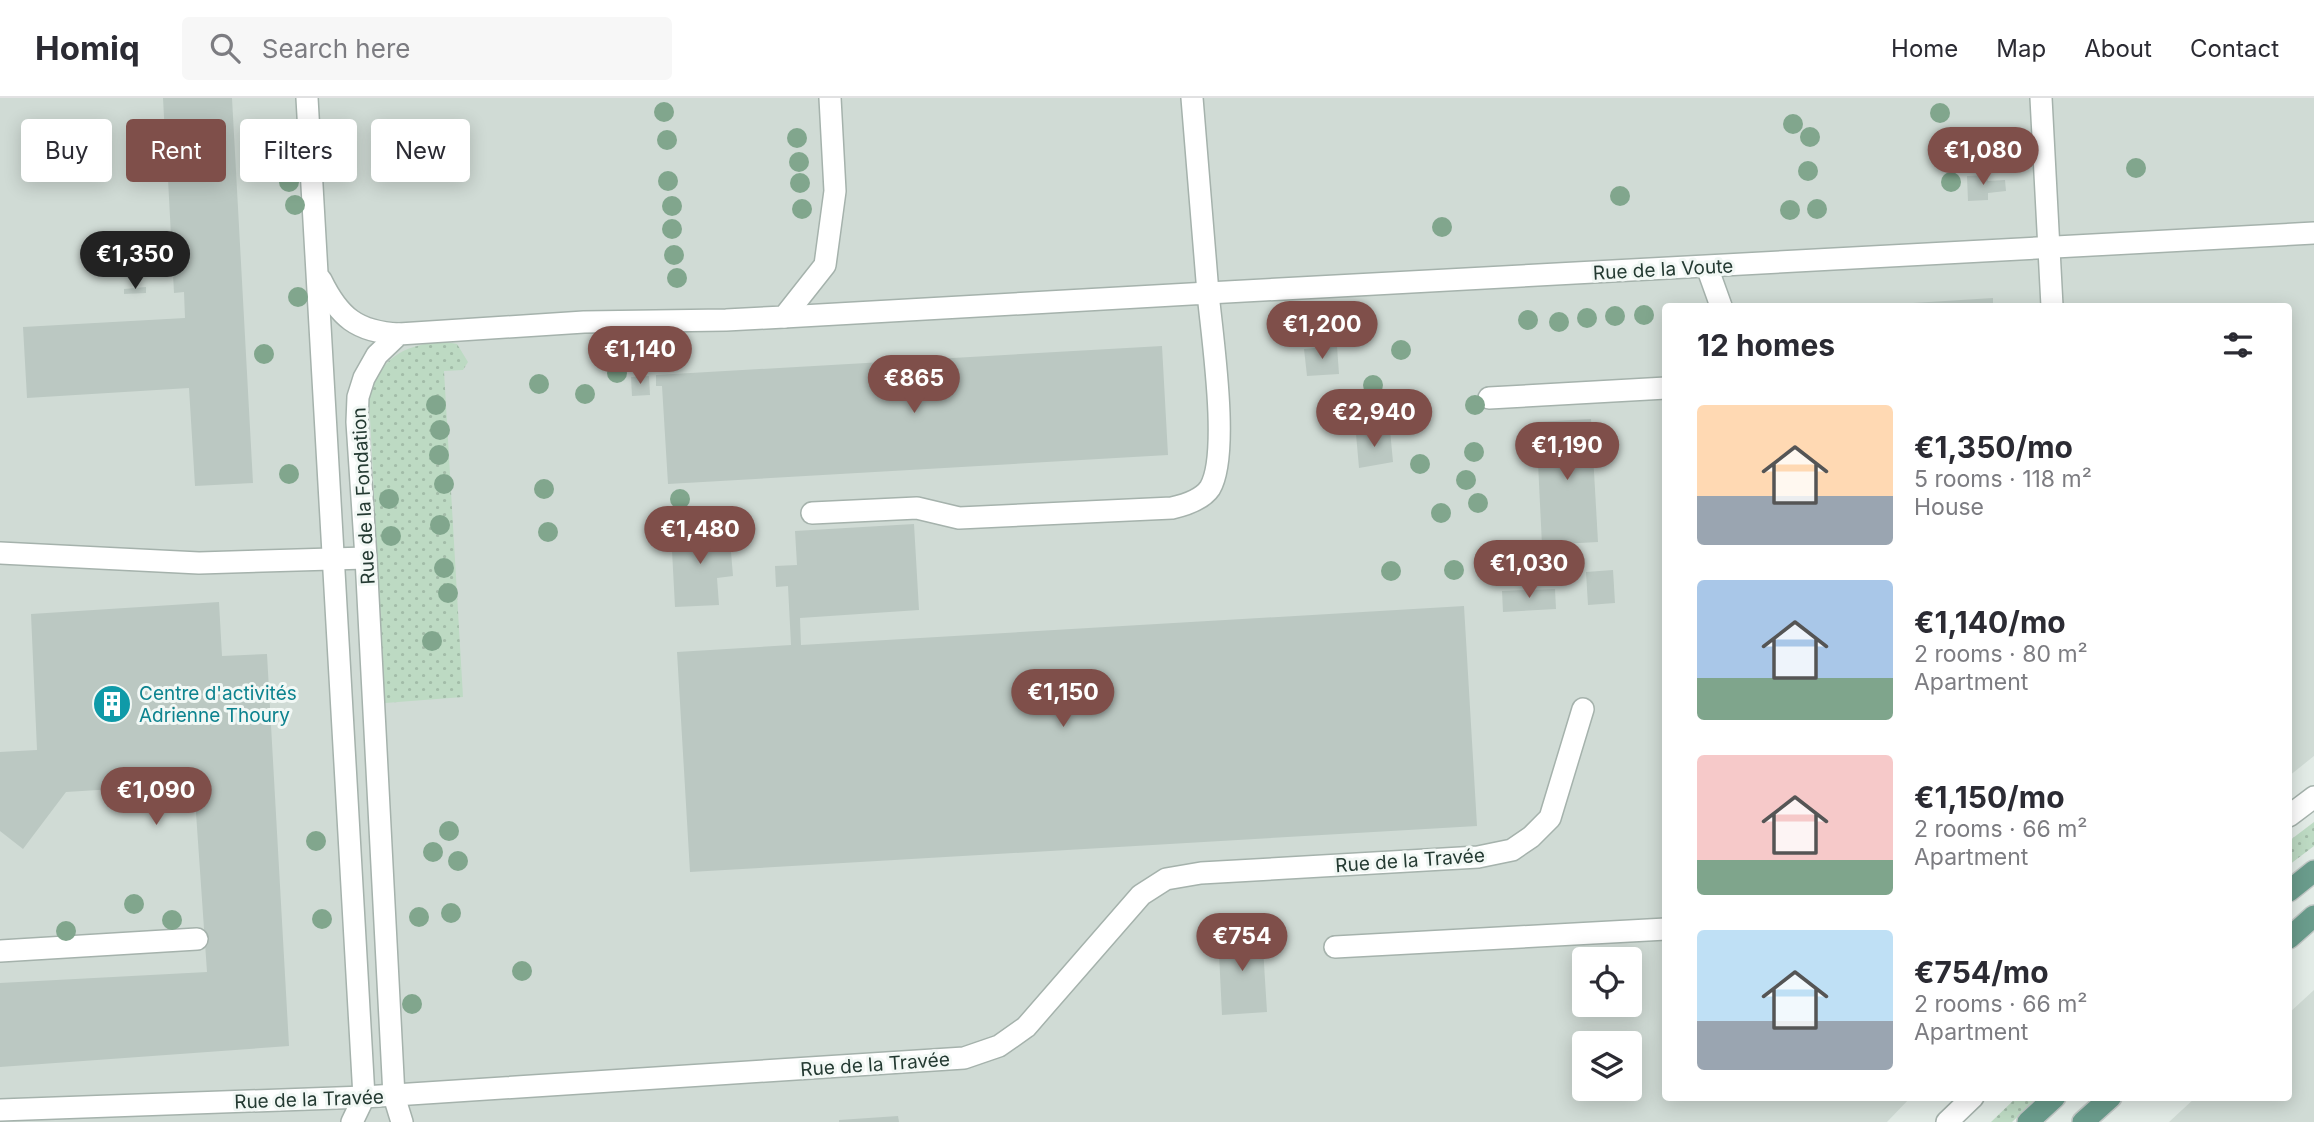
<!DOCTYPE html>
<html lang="en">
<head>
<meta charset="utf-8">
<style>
  :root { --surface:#fff; --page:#f7f7f7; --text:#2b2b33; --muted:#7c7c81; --line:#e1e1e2; --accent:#7f4f4a }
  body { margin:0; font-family:Inter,sans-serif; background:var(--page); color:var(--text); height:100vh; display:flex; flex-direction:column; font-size:26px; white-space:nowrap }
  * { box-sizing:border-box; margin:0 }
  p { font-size:23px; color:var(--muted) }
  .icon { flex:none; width:38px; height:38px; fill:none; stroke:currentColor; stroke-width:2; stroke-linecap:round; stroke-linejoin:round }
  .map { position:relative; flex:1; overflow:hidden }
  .panel { position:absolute; left:1662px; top:205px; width:630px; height:798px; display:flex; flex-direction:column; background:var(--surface); border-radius:7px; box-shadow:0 4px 18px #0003 }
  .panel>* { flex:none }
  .top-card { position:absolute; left:21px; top:21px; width:665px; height:63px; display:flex; gap:14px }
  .buttons { position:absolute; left:1572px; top:849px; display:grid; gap:14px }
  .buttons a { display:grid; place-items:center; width:70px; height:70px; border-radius:7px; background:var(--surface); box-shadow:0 4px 18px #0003; font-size:35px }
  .price { position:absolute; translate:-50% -60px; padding:0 16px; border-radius:24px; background:var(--accent); color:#fff; font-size:23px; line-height:46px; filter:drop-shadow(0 2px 4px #0008) }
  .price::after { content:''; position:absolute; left:50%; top:42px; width:21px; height:16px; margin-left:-10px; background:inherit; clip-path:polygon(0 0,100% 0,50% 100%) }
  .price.selected { background:#222; color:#fff }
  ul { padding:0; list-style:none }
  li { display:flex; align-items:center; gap:21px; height:175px; padding:0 35px }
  li span { display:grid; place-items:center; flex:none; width:196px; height:140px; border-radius:7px; color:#555 }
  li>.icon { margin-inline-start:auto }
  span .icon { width:84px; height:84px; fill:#fffc; stroke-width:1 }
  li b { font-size:30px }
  h2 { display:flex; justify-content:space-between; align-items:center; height:84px; padding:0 35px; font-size:30px }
  .pill { padding:0 24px; border-radius:7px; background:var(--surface); box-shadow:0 4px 18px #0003; font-size:24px; line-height:63px }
  .pill.selected { background:var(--accent); color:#fff }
  header { display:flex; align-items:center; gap:42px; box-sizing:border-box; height:98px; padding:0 35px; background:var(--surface); border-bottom:2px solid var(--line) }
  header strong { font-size:33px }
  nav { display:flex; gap:38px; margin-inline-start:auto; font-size:24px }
  .search { width:490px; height:63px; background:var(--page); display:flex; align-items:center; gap:18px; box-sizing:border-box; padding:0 24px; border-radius:7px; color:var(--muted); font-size:26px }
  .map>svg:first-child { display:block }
  .built { fill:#d0dbd5; fill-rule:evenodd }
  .grass { fill:url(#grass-dots) }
  .building { fill:#bbc8c2 }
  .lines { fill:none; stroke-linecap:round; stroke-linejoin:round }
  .minor-casing { stroke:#a5b2ac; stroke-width:24 }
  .major-casing { stroke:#c2c8c6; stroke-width:24 }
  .minor { stroke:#fff; stroke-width:21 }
  .major { stroke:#6a9c8c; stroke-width:21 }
  .tree { fill:#81a68d }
  .labels { text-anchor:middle; stroke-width:6; stroke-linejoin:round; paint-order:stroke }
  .street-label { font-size:19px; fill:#243a32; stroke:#f2f8f5 }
  .culture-label { font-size:19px; fill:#0d838f; stroke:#f2f8f5; text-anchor:start }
</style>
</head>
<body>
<header>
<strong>Homiq</strong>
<div class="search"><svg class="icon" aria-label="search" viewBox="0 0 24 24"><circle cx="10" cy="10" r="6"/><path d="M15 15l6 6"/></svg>Search here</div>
<nav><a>Home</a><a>Map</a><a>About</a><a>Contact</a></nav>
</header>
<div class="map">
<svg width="2314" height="1024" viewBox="0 0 2314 1024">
  <defs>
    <pattern id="grass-dots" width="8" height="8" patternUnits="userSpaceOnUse" patternTransform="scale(1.75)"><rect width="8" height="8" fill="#bddac3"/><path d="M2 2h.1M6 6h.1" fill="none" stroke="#a2bca8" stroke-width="1.8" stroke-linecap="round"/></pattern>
  </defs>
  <rect width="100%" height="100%" fill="#e2ebe6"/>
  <g class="built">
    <path d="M0 0H2314V658L2289 678V208H1666V999H1911L1887 1024H0ZM1584 861H1629V906H1584ZM1584 945H1629V990H1584Z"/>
    <polygon points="2314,892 2314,1024 2169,1024 2196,999 2289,999 2289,915"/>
  </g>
  <g class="grass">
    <path d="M441 243 457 246 468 264 463 272 444 273 463 599 385 605 369 300C381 259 401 249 441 243Z"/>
    <polygon points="2314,724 2314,748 2289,767 2289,743"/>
    <polygon points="2017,999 2038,999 2012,1024 1991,1024"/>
  </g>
  <g class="building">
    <polygon points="163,0 232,0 253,385 195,388 189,290 27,300 23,229 185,220 184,194 174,195 168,81 164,81 163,57 166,57"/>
    <polygon points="1987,77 1988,83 2005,82 2006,93 1988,95 1988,102 1968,103 1967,78"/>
    <polygon points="146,189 146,195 124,196 124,191"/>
    <polygon points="1993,200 1993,208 1897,208 1897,206"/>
    <polygon points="1162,248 1168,357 668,386 662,288 656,288 656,277"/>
    <polygon points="1337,248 1339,276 1307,278 1304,251"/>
    <polygon points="649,278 650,297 632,298 631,279"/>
    <polygon points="1591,321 1598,444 1542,447 1536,324"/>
    <polygon points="1390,332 1393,364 1359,370 1356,336"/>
    <polygon points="914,426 919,512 800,520 801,547 1464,508 1477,728 690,774 677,554 791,547 788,488 776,489 775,468 797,467 795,433"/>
    <polygon points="729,430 733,478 717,480 719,507 675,509 671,434"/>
    <polygon points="1613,472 1615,505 1588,507 1586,474"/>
    <polygon points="1555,491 1556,511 1503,514 1502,493"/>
    <polygon points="219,504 222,558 267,556 289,948 0,969 0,885 207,874 194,686 66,694 23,751 0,733 0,654 37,652 31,516"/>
    <polygon points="1262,833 1267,914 1222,917 1218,835"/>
    <polygon points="898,1018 899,1024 839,1024 839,1022"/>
  </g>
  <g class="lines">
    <defs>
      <g id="minor">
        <polyline points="307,0 364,999 352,1024"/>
        <polyline points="1192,0 1208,195 2314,135"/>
        <polyline points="2041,0 2052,208"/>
        <polyline points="1707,169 1721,208"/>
        <path d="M321 182C339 219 357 234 399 236"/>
        <path d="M784 219 1208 195C1212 238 1230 356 1210 390 1202 402 1185 407 1172 410L959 420 917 410 812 415"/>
        <polyline points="1489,300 1666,290"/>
        <polyline points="0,455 199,465 366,460"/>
        <polyline points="2289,718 2314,699"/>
        <polyline points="1335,849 1666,831"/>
        <polyline points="0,853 197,841"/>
        <polyline points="0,1012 364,999 964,960 999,948 1026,929 1141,797 1166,781 1201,775 1478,759 1512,752 1531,739 1550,720 1583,611"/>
        <polyline points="402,1024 394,998 366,460 357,324 358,299 364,280 377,257 399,236 584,224 726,222 784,219 825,167 835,93 830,0"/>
        <polyline points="1947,1024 1973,999"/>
      </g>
      <g id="major">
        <polyline points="2289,793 2314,773"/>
        <polyline points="2289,840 2314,818"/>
        <polyline points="2028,1024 2055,999"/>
        <polyline points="2083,1024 2111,999"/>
      </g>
    </defs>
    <use href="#minor" class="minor-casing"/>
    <use href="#major" class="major-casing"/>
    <use href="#minor" class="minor"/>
    <use href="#major" class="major"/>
  </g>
  <g class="tree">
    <circle cx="664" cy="14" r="10"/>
    <circle cx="1940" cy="15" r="10"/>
    <circle cx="1793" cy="26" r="10"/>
    <circle cx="1810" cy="39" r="10"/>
    <circle cx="797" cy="40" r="10"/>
    <circle cx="667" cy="42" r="10"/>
    <circle cx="799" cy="64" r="10"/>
    <circle cx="2136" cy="70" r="10"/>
    <circle cx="1808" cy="73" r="10"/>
    <circle cx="668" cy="83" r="10"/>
    <circle cx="289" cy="84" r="10"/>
    <circle cx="1951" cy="84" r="10"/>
    <circle cx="800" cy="85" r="10"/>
    <circle cx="1620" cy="98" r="10"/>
    <circle cx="295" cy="107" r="10"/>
    <circle cx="672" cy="108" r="10"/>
    <circle cx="802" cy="111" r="10"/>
    <circle cx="1817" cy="111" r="10"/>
    <circle cx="1790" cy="112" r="10"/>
    <circle cx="1442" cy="129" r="10"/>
    <circle cx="672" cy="131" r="10"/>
    <circle cx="674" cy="157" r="10"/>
    <circle cx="677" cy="180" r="10"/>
    <circle cx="298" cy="199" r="10"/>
    <circle cx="1644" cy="217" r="10"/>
    <circle cx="1615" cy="218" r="10"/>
    <circle cx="1587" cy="220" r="10"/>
    <circle cx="1528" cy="222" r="10"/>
    <circle cx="1559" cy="224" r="10"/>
    <circle cx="1401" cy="252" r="10"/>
    <circle cx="264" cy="256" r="10"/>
    <circle cx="617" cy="275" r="10"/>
    <circle cx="539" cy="286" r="10"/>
    <circle cx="1373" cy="287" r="10"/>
    <circle cx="585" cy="296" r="10"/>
    <circle cx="436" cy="307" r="10"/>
    <circle cx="1475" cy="307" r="10"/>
    <circle cx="1407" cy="320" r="10"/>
    <circle cx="440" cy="332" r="10"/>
    <circle cx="1474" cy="354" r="10"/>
    <circle cx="439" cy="357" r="10"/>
    <circle cx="1420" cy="366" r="10"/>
    <circle cx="289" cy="376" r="10"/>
    <circle cx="1466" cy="382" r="10"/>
    <circle cx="444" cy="386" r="10"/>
    <circle cx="544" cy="391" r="10"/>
    <circle cx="389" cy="401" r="10"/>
    <circle cx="680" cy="401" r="10"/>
    <circle cx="1478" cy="405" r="10"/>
    <circle cx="1441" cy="415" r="10"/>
    <circle cx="440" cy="427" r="10"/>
    <circle cx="548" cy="434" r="10"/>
    <circle cx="391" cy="438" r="10"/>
    <circle cx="1487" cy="462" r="10"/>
    <circle cx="444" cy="470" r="10"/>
    <circle cx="1454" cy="472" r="10"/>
    <circle cx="1391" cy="473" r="10"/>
    <circle cx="448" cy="495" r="10"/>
    <circle cx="432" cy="543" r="10"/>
    <circle cx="449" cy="733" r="10"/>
    <circle cx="316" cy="743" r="10"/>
    <circle cx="433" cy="754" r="10"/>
    <circle cx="458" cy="763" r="10"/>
    <circle cx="134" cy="806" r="10"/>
    <circle cx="451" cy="815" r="10"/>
    <circle cx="419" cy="819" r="10"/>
    <circle cx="322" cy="821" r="10"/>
    <circle cx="172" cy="822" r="10"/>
    <circle cx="66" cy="833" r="10"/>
    <circle cx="522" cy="873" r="10"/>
    <circle cx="412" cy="906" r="10"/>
  </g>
  <defs>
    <symbol id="building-disc" viewBox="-11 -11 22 22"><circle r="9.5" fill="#0f9aa8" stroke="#f2f8f5"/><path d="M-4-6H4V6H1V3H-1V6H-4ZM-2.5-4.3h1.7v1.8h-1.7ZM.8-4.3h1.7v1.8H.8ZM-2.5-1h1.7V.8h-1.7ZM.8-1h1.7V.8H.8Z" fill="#fff"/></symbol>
  </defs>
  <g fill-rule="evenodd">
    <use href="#building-disc" x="90" y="584" width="44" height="44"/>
  </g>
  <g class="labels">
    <g class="street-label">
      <text transform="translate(1663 171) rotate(-3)" y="7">Rue de la Voute</text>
      <text transform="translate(363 398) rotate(-93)" y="7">Rue de la Fondation</text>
      <text transform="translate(1410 762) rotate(-4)" y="7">Rue de la Travée</text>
      <text transform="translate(875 966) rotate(-4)" y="7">Rue de la Travée</text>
      <text transform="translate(309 1001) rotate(-2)" y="7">Rue de la Travée</text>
    </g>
    <g class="culture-label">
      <text x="139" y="602">Centre d'activités<tspan x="139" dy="22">Adrienne Thoury</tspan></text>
    </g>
  </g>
</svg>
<div class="buttons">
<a><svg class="icon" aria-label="locate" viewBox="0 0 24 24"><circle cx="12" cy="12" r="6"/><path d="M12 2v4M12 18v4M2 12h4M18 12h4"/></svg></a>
<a><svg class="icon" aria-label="layers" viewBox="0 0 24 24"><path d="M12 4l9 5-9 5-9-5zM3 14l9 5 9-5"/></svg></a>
</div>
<b class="price" style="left:1983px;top:89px">€1,080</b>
<b class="price selected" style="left:135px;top:193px">€1,350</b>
<b class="price" style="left:1322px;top:263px">€1,200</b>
<b class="price" style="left:640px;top:288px">€1,140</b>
<b class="price" style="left:914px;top:317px">€865</b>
<b class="price" style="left:1374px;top:351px">€2,940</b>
<b class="price" style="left:1567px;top:384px">€1,190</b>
<b class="price" style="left:700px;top:468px">€1,480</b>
<b class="price" style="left:1529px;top:502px">€1,030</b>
<b class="price" style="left:1063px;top:631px">€1,150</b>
<b class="price" style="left:156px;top:729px">€1,090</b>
<b class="price" style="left:1242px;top:875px">€754</b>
<div class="top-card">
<a class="pill">Buy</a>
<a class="pill selected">Rent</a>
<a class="pill">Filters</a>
<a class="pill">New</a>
</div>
<section class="panel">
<h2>12 homes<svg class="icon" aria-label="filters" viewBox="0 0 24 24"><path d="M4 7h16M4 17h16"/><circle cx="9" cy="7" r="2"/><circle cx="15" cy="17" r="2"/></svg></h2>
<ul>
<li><span style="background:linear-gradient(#ffd9b3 65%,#9aa5b1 0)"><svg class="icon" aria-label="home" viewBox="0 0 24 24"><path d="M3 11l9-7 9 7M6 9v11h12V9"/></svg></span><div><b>€1,350/mo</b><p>5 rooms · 118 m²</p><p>House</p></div></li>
<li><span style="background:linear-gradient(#a9c7e8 70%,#7fa58c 0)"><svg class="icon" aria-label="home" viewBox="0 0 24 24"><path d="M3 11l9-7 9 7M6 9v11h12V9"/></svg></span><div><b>€1,140/mo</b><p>2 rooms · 80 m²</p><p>Apartment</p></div></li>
<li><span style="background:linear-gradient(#f6c9c9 75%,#7fa58c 0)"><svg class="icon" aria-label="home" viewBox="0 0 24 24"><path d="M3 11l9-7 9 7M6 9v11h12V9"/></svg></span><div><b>€1,150/mo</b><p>2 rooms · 66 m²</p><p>Apartment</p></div></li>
<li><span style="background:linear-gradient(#bfe0f5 65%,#9aa5b1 0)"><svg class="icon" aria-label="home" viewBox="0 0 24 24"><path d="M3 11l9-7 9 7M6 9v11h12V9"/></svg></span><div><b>€754/mo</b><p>2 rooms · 66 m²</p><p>Apartment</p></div></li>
</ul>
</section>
</div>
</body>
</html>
